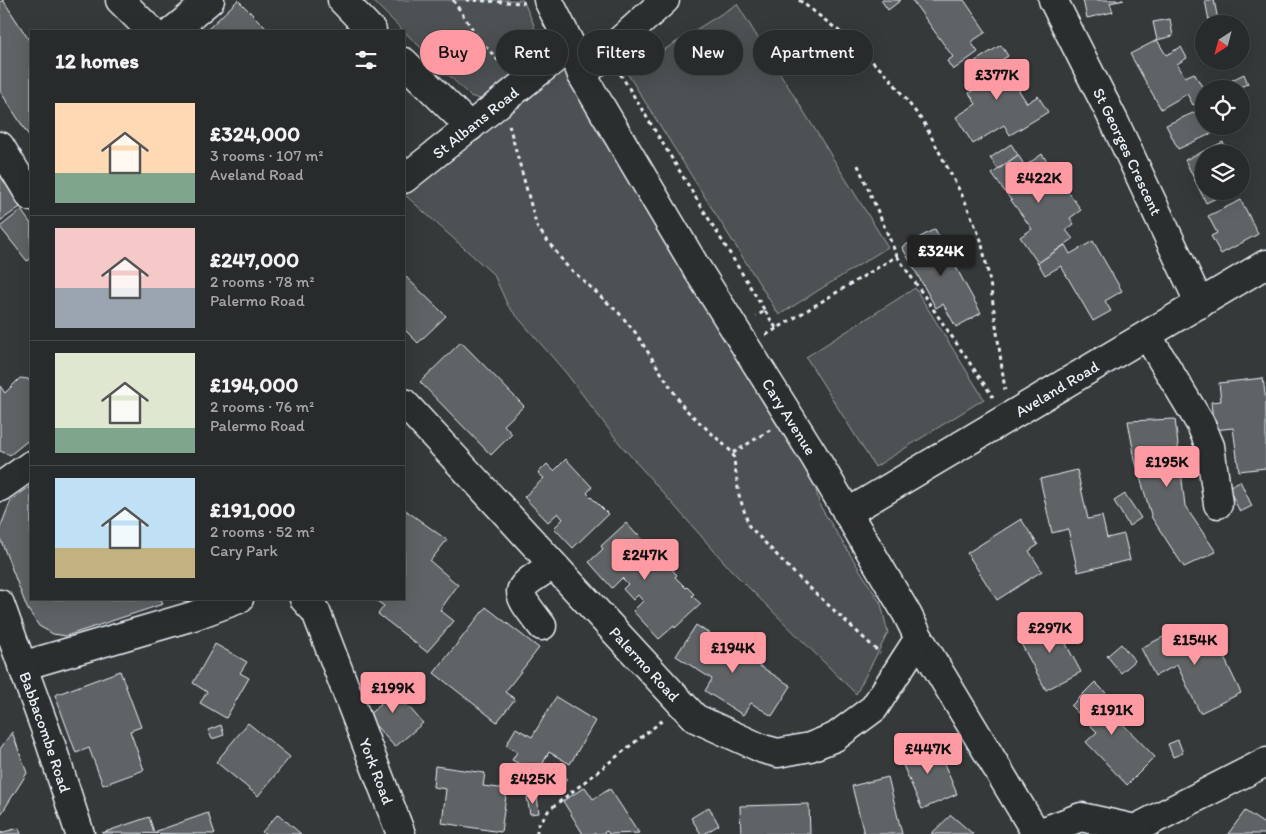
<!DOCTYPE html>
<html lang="en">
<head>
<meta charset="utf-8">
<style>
  :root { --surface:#282b2c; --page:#343738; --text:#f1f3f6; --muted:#a5a7a9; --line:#444748; --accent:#ff9aa2 }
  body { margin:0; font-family:Itim,sans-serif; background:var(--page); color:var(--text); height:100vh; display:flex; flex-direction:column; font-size:19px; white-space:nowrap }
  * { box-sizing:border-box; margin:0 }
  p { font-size:16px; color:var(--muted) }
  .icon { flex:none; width:28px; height:28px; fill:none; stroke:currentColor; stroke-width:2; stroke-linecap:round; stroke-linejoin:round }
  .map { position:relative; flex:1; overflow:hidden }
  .panel { position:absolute; left:30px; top:30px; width:375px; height:570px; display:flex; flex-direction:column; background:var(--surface); border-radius:0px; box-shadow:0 5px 20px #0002,0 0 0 1px var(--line) }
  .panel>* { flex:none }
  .top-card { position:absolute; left:420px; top:30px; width:475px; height:45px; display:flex; gap:10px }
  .needle { width:32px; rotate:216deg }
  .fabs { position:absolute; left:1195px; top:15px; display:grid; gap:10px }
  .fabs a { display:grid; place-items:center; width:55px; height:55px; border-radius:50%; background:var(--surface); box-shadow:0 5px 20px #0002,0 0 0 1px var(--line); font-size:25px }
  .price { position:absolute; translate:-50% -42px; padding:0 11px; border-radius:5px; background:var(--accent); color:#111; font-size:16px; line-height:32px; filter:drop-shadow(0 1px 2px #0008) }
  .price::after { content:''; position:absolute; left:50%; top:30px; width:15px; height:11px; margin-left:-8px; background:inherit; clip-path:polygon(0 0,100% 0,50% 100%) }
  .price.active { background:#222; color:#fff }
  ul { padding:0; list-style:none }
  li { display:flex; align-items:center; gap:15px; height:125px; padding:0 25px }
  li+li { border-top:1px solid var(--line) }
  li span { display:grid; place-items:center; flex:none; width:140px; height:100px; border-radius:0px; color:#555 }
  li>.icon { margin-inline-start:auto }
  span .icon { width:60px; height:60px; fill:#fffc; stroke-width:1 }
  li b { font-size:21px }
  h2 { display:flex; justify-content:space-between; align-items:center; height:60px; padding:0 25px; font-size:21px }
  .pill { padding:0 18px; border-radius:22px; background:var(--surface); box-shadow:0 5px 20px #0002,0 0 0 1px var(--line); font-size:18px; line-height:45px }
  .pill.active { background:var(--accent); color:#111 }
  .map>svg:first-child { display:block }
  .green { fill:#4d5152; stroke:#9aa1a5 }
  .building { fill:#5f6365; stroke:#e8f1f8 }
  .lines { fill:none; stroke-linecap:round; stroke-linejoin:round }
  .minor-casing { stroke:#e8f1f8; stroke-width:31 }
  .major-casing { stroke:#e8f1f8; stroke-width:31 }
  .path { stroke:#e8f1f8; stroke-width:3; stroke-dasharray:4 4; stroke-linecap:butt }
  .minor { stroke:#2a2d2e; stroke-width:28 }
  .major { stroke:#2a2d2e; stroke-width:28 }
  .labels { text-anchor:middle; stroke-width:4; stroke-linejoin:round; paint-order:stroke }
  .street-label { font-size:16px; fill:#e8f1f8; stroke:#2a2d2e }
</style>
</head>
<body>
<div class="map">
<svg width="1266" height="834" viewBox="0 0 1266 834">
  <rect width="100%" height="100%" fill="#35393a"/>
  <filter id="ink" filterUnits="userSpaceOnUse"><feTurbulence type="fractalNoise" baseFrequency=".02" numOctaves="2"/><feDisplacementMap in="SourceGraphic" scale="10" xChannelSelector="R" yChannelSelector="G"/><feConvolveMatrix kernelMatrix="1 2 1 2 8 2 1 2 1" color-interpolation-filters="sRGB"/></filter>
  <g filter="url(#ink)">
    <g class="green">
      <polygon points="372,0 523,0 534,25 537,47 492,97 480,99 470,96"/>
      <polygon points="737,4 888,247 779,315 627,73"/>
      <polygon points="567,58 809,463 820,506 881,604 888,633 856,694 731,570 620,444 566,373 508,306 494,275 404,194"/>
      <polygon points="915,288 984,399 875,467 806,357"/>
    </g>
    <g class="building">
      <polygon points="3,0 31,43 31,139 0,91 0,2"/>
      <polygon points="238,0 269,31 206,31"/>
      <polygon points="881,0 901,0 888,10"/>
      <polygon points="912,0 964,0 986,32 971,42 978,52 953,70 947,61 953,57"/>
      <polygon points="1083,0 1124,0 1110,3 1113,12 1087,18"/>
      <polygon points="1205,0 1214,0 1218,20 1209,21"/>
      <polygon points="1170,19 1173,36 1157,40 1153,22"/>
      <polygon points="1157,40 1166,55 1181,47 1187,58 1177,64 1185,77 1194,73 1204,90 1204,99 1193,105 1187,94 1161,109 1130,54"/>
      <polygon points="1001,45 1008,56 1000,61 1027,103 1038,96 1048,112 1010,135 1004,125 973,144 956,117 976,104 969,93 982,85 969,65"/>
      <polygon points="1244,74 1248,84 1234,89 1232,80"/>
      <polygon points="1204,108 1204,126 1226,127 1178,149 1166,125"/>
      <polygon points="1223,142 1228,154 1204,154 1204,191 1231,191 1206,203 1185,160"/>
      <polygon points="1011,144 1018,155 998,169 990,158"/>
      <polygon points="1042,154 1081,210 1070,218 1074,224 1066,230 1073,239 1038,263 1020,237 1032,229 992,174 1018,155 1025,166"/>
      <polygon points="0,166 26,203 0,221"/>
      <polygon points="1241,200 1258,234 1221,254 1211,236 1217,233 1208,216"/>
      <polygon points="21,210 31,224 31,259 27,261 0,227"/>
      <polygon points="935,229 981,313 956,327 943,304 936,308 902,247"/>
      <polygon points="1093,241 1122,291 1105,301 1111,311 1093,321 1061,266 1045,275 1038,263 1065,245 1070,254"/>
      <polygon points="404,275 446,316 418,343 404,329"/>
      <polygon points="461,342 524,406 504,425 512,434 491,455 420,382"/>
      <polygon points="20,378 28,379 31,383 31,438 10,455 0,451 0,386 5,393"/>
      <polygon points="1263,378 1266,402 1266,468 1239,471 1233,428 1214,430 1211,402 1221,401 1219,383"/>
      <polygon points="1175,419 1185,506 1216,552 1184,567 1152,518 1135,460 1128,421"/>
      <polygon points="566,459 592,487 587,493 608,514 573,548 554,528 563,519 558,513 548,522 524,497 544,478 538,473 547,464 554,471"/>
      <polygon points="1077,470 1088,519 1102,516 1107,538 1124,534 1130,560 1078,572 1068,529 1052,533 1040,479"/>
      <polygon points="1240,481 1252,506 1240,512 1228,487"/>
      <polygon points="31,486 31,599 161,599 163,604 66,636 53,634 39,626 27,608 0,538 0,528 11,500"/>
      <polygon points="1125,494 1141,518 1129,526 1114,501"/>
      <polygon points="404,509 447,540 430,561 458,585 440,610 454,621 427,652 378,614 384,606 374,599 404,599"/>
      <polygon points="1021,519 1038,545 1029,551 1042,571 997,600 967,553"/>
      <polygon points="626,523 636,534 637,533 644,540 643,541 656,556 658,554 677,575 675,577 686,588 687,587 694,594 692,596 701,604 675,628 674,626 659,639 633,611 643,601 638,595 633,600 623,589 628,584 622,578 612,588 589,562 603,549 601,546"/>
      <polygon points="486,607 539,648 505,692 515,699 497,722 434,673"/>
      <polygon points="1053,620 1060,634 1071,629 1076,638 1066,644 1081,672 1046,690 1018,638"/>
      <polygon points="696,625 791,686 772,716 751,703 743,715 705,691 712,679 676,656"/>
      <polygon points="1210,628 1241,693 1200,713 1177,665 1155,676 1141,648 1179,629 1185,640"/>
      <polygon points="215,644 247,662 240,673 249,678 226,718 200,703 207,692 193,683"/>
      <polygon points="1121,644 1135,661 1121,673 1107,656"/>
      <polygon points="120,671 141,727 130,731 144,770 103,785 89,748 76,753 55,695"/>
      <polygon points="383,678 423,723 395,747 367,716 381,704 369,690"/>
      <polygon points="1095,682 1113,700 1106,707 1155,757 1127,785 1086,742 1097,732 1071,706"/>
      <polygon points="556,697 595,721 570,764 549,752 543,763 567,778 558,794 529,777 533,771 512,760 517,752 506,745 516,728 532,737"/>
      <polygon points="248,723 290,757 258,796 216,762"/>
      <polygon points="221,725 224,735 212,739 208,730"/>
      <polygon points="12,732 27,773 0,816 0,749"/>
      <polygon points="934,740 957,794 922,809 899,756"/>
      <polygon points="1178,740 1183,753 1173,757 1168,744"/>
      <polygon points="435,766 485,773 483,786 507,789 501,832 442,823 446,789 433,787"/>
      <polygon points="888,777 902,834 864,834 852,786"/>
      <polygon points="585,787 593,799 610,789 639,833 609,834 607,831 601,834 583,834 563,801"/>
      <polygon points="537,795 539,813 530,814 527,797"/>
      <polygon points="809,804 810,834 741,834 740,806"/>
      <polygon points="709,807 719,825 704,834 701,834 691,818"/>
      <polygon points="1245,811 1266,825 1266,834 1228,834"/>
      <polygon points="208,813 215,834 102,833 149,817 154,832"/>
      <polygon points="278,814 301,834 264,834 262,832"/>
      <polygon points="951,815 973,834 931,834"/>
      <polygon points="19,828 21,834 0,834 0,833"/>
    </g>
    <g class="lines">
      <defs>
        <g id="minor">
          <polyline points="120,0 151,31"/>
          <polyline points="342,0 372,31"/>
          <path id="s1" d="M548 0 571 46 582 75 694 264 813 454 907 614 919 638 1036 833"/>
          <path id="s2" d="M1053 0 1114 121 1200 304"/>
          <polyline points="173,31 210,0"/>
          <polyline points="404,62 470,127"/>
          <polyline points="582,75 665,0"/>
          <polyline points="0,146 31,197"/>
          <path id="s3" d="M404 179 571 46"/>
          <polyline points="1147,335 1200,423 1210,446 1218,504"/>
          <path id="s4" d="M404 403 695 718 763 749 778 753 810 747 835 737 874 708 919 638"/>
          <polyline points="0,487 31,465"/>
          <path id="s5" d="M847 513 1266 264"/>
          <path id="s6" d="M304 599 316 612 401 834"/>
          <path d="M542 626C512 587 513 591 553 565"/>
          <polyline points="22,666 193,616 239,599"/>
          <polyline points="1135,829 1266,762"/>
          <polyline points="1036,834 1081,817 1135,829 1139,834"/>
        </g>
        <g id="major">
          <path id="s7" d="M0 604 50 742 80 834"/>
        </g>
      </defs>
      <use href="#minor" class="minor-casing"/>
      <use href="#major" class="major-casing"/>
      <g class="path">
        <polyline points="453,0 479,39 506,69"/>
        <polyline points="466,0 525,3"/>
        <polyline points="799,0 839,31 889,77 924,123 965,201 981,240 990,282 1005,390"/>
        <polyline points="620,76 621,75 765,311 756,316"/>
        <polyline points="509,125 537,227 566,265 619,313 635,332 684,408 733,453 739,495 749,526 796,575 880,653"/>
        <polyline points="897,256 993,397"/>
        <polyline points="765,311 776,328"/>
        <polyline points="766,335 897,256 857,163"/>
        <polyline points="733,453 770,430"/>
        <polyline points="537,834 537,827 549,810 663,720"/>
      </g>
      <use href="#minor" class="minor"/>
      <use href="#major" class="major"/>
    </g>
  </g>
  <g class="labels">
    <g class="street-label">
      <text dy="6" stroke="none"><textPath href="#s3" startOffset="91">St Albans Road</textPath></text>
      <text dy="6" stroke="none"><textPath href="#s2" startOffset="169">St Georges Crescent</textPath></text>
      <text dy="6" stroke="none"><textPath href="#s5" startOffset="244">Aveland Road</textPath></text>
      <text dy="6" stroke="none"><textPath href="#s1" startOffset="482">Cary Avenue</textPath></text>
      <text dy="6" stroke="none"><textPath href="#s4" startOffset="355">Palermo Road</textPath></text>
      <text dy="6" stroke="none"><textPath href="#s7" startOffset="136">Babbacombe Road</textPath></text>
      <text dy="6" stroke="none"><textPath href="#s6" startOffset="188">York Road</textPath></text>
    </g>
  </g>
</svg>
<div class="fabs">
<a><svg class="needle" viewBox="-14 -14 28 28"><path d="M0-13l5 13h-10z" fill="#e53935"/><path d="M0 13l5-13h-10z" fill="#a5a7a9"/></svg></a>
<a><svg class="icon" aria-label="locate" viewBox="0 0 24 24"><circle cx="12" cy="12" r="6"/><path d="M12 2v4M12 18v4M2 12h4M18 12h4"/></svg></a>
<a><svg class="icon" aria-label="layers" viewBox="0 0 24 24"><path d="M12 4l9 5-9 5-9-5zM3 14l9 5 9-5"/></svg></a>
</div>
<b class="price" style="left:997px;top:101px">£377K</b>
<b class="price" style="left:1039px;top:204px">£422K</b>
<b class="price active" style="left:941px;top:277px">£324K</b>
<b class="price" style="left:1167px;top:488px">£195K</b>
<b class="price" style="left:645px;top:581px">£247K</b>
<b class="price" style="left:1050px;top:654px">£297K</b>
<b class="price" style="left:1195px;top:666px">£154K</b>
<b class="price" style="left:733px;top:674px">£194K</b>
<b class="price" style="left:393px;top:714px">£199K</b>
<b class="price" style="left:1112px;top:736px">£191K</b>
<b class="price" style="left:928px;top:775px">£447K</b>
<b class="price" style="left:533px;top:805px">£425K</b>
<div class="top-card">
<a class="pill active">Buy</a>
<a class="pill">Rent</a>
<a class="pill">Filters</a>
<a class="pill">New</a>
<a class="pill">Apartment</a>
</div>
<section class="panel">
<h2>12 homes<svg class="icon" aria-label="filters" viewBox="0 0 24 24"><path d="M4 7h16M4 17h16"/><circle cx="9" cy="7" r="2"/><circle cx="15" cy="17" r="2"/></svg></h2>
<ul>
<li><span style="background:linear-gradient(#ffd9b3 70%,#7fa58c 0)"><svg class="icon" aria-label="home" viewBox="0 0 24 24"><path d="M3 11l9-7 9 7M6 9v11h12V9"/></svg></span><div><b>£324,000</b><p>3 rooms · 107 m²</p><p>Aveland Road</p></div></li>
<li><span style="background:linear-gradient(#f6c9c9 60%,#9aa5b1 0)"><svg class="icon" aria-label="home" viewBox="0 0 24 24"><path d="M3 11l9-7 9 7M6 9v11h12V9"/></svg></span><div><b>£247,000</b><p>2 rooms · 78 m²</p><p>Palermo Road</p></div></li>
<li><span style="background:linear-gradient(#dfe7d0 75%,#7fa58c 0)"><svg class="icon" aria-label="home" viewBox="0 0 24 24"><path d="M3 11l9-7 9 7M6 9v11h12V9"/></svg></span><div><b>£194,000</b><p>2 rooms · 76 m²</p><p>Palermo Road</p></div></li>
<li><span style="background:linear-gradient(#bfe0f5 70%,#c2b280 0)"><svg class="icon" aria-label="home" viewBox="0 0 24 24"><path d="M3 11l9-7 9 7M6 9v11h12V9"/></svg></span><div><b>£191,000</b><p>2 rooms · 52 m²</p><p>Cary Park</p></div></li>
</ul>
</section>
</div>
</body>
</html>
